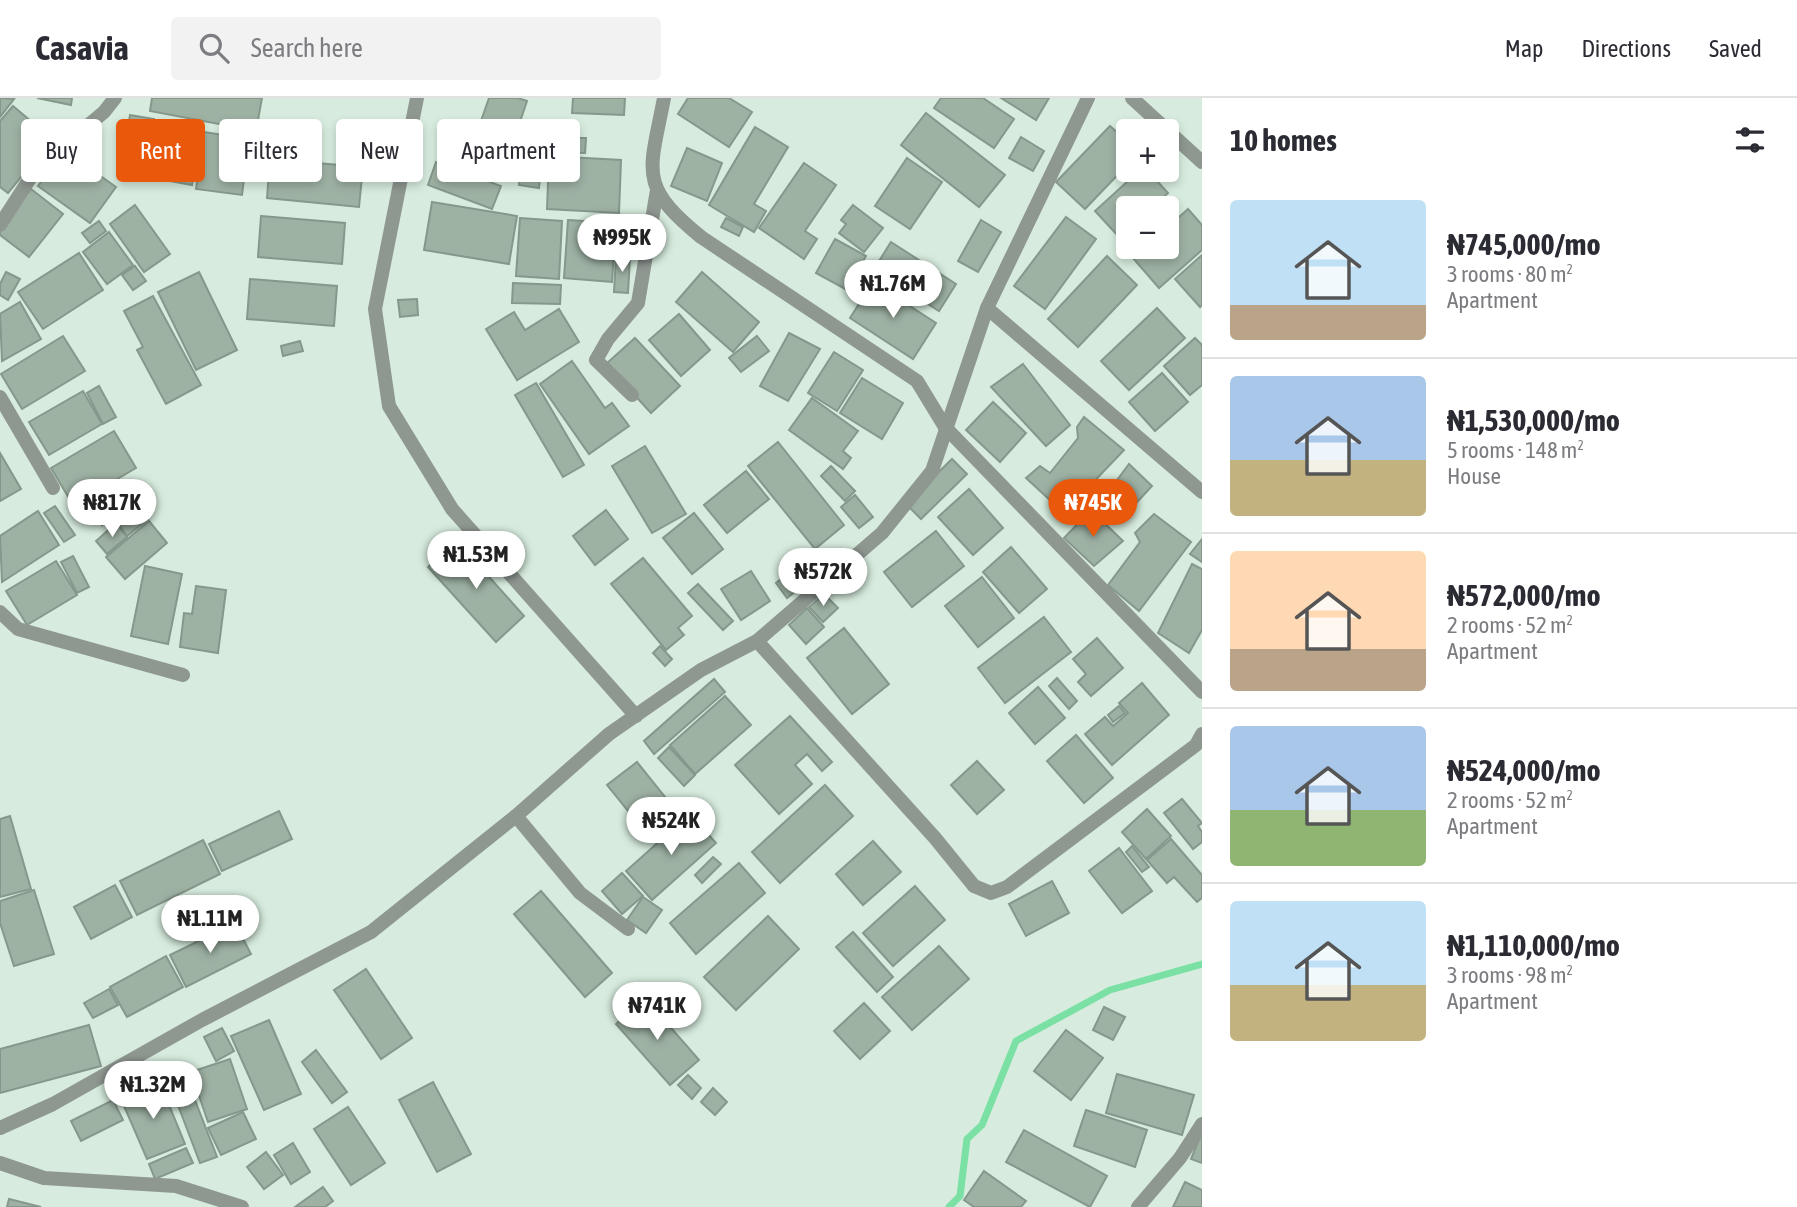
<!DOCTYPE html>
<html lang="en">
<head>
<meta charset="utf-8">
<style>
  :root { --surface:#fff; --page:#f2f2f3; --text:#2b2b33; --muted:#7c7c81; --line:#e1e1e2; --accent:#ea580c }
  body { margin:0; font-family:"Asap Condensed",sans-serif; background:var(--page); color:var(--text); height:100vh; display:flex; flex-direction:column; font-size:26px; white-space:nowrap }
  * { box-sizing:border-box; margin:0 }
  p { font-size:23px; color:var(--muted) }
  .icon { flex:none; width:38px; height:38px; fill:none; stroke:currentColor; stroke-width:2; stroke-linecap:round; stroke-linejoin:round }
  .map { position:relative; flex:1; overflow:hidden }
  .drawer { display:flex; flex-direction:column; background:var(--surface); width:595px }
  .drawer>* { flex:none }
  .hud { position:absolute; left:21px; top:21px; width:665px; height:63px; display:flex; gap:14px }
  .buttons { position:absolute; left:1116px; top:21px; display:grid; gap:14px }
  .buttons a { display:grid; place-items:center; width:63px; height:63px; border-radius:7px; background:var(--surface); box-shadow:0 4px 10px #0003; font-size:35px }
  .price { position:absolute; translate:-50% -60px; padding:0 16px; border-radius:24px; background:#fff; color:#222; font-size:23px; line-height:46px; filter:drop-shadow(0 2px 4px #0008) }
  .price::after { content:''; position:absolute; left:50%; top:42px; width:21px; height:16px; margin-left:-10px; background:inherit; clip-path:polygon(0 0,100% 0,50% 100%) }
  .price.selected { background:var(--accent); color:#fff }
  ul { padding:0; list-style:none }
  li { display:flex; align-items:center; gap:21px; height:175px; padding:0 28px }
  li+li { border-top:2px solid var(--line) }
  li span { display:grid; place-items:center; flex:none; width:196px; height:140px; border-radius:7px; color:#555 }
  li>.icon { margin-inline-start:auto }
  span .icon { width:84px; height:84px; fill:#fffc; stroke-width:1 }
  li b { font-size:30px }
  h2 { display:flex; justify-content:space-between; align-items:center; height:84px; padding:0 28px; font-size:30px }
  .tag { padding:0 24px; border-radius:7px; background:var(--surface); box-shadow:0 4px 10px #0003; font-size:24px; line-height:63px }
  .tag.selected { background:var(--accent); color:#fff }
  header { display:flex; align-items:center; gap:42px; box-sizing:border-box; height:98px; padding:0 35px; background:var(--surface); border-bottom:2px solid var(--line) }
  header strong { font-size:33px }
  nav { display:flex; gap:38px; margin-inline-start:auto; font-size:24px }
  .search { width:490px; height:63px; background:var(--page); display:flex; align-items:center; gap:18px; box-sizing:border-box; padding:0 24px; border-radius:7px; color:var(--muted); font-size:26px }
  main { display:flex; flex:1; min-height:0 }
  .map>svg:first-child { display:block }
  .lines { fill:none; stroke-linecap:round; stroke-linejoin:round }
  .stream { stroke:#7ae0a4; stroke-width:7 }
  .building { fill:#9eb2a4; stroke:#85988b; stroke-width:2 }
  .minor { stroke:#8f9791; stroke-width:14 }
</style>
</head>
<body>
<header>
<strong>Casavia</strong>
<div class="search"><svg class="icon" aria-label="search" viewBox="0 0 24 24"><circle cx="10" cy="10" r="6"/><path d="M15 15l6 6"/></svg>Search here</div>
<nav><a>Map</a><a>Directions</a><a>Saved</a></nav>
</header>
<main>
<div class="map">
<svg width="1202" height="1109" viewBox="0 0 1202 1109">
  <rect width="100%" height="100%" fill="#d7ecde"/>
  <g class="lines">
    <polyline class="stream" points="949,1109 960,1098 967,1041 982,1027 1016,943 1110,892 1202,866"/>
  </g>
  <g class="building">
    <polygon points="0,0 14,1 0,19"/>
    <polygon points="37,0 72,0 71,7"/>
    <polygon points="152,0 262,0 256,33 150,13"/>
    <polygon points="489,0 518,0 527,3 520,24 524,25 518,42 514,40 506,61 472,49"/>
    <polygon points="573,0 625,0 624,17 572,15"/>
    <polygon points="688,0 729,0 752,14 729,49 678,16"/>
    <polygon points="941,0 983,0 1014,21 994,50 934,10"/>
    <polygon points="1001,0 1049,0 1036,22"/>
    <polygon points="13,8 52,41 8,95 0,89 0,23"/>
    <polygon points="926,15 1005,77 979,109 901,47"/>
    <polygon points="130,17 154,21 145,78 121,73"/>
    <polygon points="156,24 201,32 192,87 148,79"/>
    <polygon points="1110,28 1129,45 1129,65 1085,111 1056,84"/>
    <polygon points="755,29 788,49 754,106 766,113 754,134 709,107"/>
    <polygon points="204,34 249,41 242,97 196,91"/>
    <polygon points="1021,39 1044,53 1033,73 1009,60"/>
    <polygon points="544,40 586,40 585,55 544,54"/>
    <polygon points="687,50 722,65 707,103 671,88"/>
    <polygon points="64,52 116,89 90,125 38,88"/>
    <polygon points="522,56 542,58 539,90 519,87"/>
    <polygon points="549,58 621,62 619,115 547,111"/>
    <polygon points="907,60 942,84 910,131 875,108"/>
    <polygon points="270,61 363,69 359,109 267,100"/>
    <polygon points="436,64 501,88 492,111 428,87"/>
    <polygon points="804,65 836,87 805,133 817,141 804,161 759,130"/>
    <polygon points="1140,72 1147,72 1168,95 1152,110 1129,110 1129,131 1120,140 1095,113"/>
    <polygon points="31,91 63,116 29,159 0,137 0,131"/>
    <polygon points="432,104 517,118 509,166 424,152"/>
    <polygon points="135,107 170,156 144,174 110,126"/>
    <polygon points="853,107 883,130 864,154 839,135 846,126 841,122"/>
    <polygon points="1188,111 1202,127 1202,152 1159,190 1133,160 1146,149 1167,149 1167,130"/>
    <polygon points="261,118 345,125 342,166 258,159"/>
    <polygon points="1066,119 1096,141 1045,211 1014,188"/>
    <polygon points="520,120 562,123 559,181 516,178"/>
    <polygon points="726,120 743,129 739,138 721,129"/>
    <polygon points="568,122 616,125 612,184 564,180"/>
    <polygon points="981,122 1001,134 978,174 958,163"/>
    <polygon points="99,123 106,133 90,145 82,135"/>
    <polygon points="620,125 634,126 632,153 618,152"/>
    <polygon points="109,134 133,167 107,186 83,154"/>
    <polygon points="835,141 866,158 847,192 816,175"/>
    <polygon points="891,144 956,186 939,213 874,171"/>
    <polygon points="79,155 103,192 43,231 18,194"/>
    <polygon points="1202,157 1202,207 1200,209 1175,181"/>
    <polygon points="616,158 630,159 628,195 614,194"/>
    <polygon points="1107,158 1137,187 1078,249 1048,221"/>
    <polygon points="135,168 146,183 133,192 122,177"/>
    <polygon points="6,174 20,181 8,202 0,197 0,186"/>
    <polygon points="199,174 237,252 196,272 158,194"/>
    <polygon points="702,174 759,224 733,254 676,204"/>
    <polygon points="250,181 337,188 334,228 247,221"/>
    <polygon points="873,184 936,225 913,261 850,220"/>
    <polygon points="513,185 561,187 560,206 512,205"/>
    <polygon points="153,198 201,287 166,306 137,252 143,249 124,213"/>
    <polygon points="417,201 418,217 400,219 398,202"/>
    <polygon points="20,204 41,241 2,263 0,216"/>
    <polygon points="1157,210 1185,240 1129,292 1101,263"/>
    <polygon points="559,211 579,244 517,282 486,231 514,214 525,232"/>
    <polygon points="679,216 710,252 681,278 649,242"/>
    <polygon points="789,235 820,251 788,303 760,288"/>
    <polygon points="63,238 85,273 22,311 1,276"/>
    <polygon points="757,238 769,253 741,274 729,260"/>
    <polygon points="635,240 680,288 651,315 606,266"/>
    <polygon points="1195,240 1202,247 1202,287 1190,297 1164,268"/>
    <polygon points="300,243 303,253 283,258 281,248"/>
    <polygon points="834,254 863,272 837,313 808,295"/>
    <polygon points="572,263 605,310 612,305 629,328 589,356 540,286"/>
    <polygon points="1023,266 1070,327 1046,348 991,289"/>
    <polygon points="1162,275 1188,304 1155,333 1129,304"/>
    <polygon points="862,280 903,305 882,341 840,315"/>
    <polygon points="536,285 584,367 563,379 515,297"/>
    <polygon points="99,288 116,319 103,326 87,295"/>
    <polygon points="83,293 102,326 49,357 29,324"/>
    <polygon points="812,300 858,333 843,353 851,360 843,371 789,332"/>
    <polygon points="993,304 1026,335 1000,364 966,332"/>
    <polygon points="1084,319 1124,352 1064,415 1026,380 1040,368 1050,375 1078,340 1077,329"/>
    <polygon points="114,333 136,370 73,407 51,370"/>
    <polygon points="778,344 844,427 815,451 748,368"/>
    <polygon points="645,348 686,416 652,435 612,368"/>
    <polygon points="0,355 21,391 0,403"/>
    <polygon points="952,361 967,376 921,421 906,406"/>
    <polygon points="1129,366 1152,388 1126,416 1106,397"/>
    <polygon points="831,368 855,393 845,403 821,378"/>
    <polygon points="746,373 769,401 727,435 704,407"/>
    <polygon points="114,385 130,403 102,427 87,410"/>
    <polygon points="969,391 1003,430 973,457 938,419"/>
    <polygon points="855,397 873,419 859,430 841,409"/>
    <polygon points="136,405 148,421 127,438 115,422"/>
    <polygon points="55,408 75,437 64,444 44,415"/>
    <polygon points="606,412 628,441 595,467 573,438"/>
    <polygon points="1091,412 1123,443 1094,468 1064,440"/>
    <polygon points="38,413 59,447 2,484 0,438"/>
    <polygon points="694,415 723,451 692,476 663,440"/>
    <polygon points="1154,416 1191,444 1139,513 1108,487 1140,444 1135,435"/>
    <polygon points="149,423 167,445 125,481 106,459"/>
    <polygon points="116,425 127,439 107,456 96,443"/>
    <polygon points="936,433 964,468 912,509 884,474"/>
    <polygon points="1202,441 1202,464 1190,456"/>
    <polygon points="457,443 524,518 496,544 428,469"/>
    <polygon points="1011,449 1047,491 1019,515 983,474"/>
    <polygon points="73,458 89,489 77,495 61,464"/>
    <polygon points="810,458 822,472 787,500 776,485"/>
    <polygon points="643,460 692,518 678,530 684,537 666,552 611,486"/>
    <polygon points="56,463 77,497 27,527 6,493"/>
    <polygon points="1192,466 1202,471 1202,532 1189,555 1158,535"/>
    <polygon points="145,468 182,476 168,546 131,538"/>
    <polygon points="751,473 770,503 741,522 721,491"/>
    <polygon points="982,479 1014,520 978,549 945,508"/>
    <polygon points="698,486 733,523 723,532 688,495"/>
    <polygon points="196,488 226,492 218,555 180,549 184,515 192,516"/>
    <polygon points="824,496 838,510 823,524 809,509"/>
    <polygon points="807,510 824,529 806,546 789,527"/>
    <polygon points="1044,519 1071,554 1005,605 978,570"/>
    <polygon points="844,530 889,586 852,616 807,560"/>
    <polygon points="1097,540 1123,570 1091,598 1078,584 1086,576 1073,561"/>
    <polygon points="660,548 672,561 665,568 653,555"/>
    <polygon points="1057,580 1077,603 1069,611 1049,588"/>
    <polygon points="714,581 725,594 654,656 644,643"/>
    <polygon points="1142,585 1169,617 1112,667 1085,636 1105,619 1113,628 1128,615 1119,605"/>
    <polygon points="1038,589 1065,620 1035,646 1009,615"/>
    <polygon points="725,598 751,627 695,676 670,647"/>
    <polygon points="1119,608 1125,615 1113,624 1108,617"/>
    <polygon points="790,618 832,664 822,673 807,656 795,667 812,686 779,716 735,667"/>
    <polygon points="1076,637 1113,680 1084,705 1047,663"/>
    <polygon points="669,649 695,677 684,688 658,660"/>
    <polygon points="977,663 1004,692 977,716 951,687"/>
    <polygon points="637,664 678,715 649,739 607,687"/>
    <polygon points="825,687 853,718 780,785 752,754"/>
    <polygon points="1182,701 1202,725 1198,728 1202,734 1202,744 1193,751 1164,715"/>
    <polygon points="1147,711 1171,738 1146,761 1122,734"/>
    <polygon points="279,713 292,741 222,773 209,746"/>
    <polygon points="690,716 716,745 652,802 626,773"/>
    <polygon points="10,718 31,791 0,799 0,721"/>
    <polygon points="1171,741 1202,777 1202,800 1197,804 1174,779 1167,785 1147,762"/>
    <polygon points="203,742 220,776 137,817 120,783"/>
    <polygon points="873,743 901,774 863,807 836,776"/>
    <polygon points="1132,748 1149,769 1142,774 1126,754"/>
    <polygon points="1119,750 1152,793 1122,815 1089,773"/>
    <polygon points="713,759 721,766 702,785 695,777"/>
    <polygon points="739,765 765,795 696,856 670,825"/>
    <polygon points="622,775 643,798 622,816 602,793"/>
    <polygon points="1052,783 1069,815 1026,838 1009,806"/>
    <polygon points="115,787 132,819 91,841 74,809"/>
    <polygon points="915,788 945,822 893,868 863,835"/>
    <polygon points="34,792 54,856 14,868 0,825 0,803"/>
    <polygon points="541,793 612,875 585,899 514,816"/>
    <polygon points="643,799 662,812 646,835 627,822"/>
    <polygon points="768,818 799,851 736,912 704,879"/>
    <polygon points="235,825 251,856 186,889 170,857"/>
    <polygon points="853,834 893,879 877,894 836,849"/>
    <polygon points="939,848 969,881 912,932 882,899"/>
    <polygon points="166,858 183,889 127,919 110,889"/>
    <polygon points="366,871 412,940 381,961 334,892"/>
    <polygon points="109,891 118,907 93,920 84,905"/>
    <polygon points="645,900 699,962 670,987 616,926"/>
    <polygon points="864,905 890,933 860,961 834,933"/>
    <polygon points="1104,909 1125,919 1113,942 1093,932"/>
    <polygon points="269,922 301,996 264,1012 231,938"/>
    <polygon points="89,927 101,968 0,995 0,951"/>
    <polygon points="222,930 234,953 216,963 204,939"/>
    <polygon points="1066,932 1103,960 1071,1002 1034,973"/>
    <polygon points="316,952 347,994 332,1005 302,964"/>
    <polygon points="230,961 247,1011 208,1024 191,974"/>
    <polygon points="184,974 217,1059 200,1065 168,981"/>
    <polygon points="1117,976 1194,997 1182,1037 1106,1015"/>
    <polygon points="688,977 701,990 692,1001 678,987"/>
    <polygon points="433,984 471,1056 437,1074 399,1002"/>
    <polygon points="160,985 185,1046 147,1061 121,1001"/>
    <polygon points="713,990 727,1004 715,1017 701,1004"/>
    <polygon points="113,1002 123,1022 81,1043 71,1023"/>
    <polygon points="348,1009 385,1065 351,1087 314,1031"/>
    <polygon points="1086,1012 1147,1032 1135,1069 1074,1048"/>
    <polygon points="243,1014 256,1041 221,1057 208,1030"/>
    <polygon points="1024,1032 1107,1078 1090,1109 1006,1064"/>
    <polygon points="1202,1034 1202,1065 1191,1061"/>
    <polygon points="293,1045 310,1074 291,1086 274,1057"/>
    <polygon points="186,1050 193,1065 155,1081 149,1066"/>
    <polygon points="266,1054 283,1077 264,1091 247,1069"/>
    <polygon points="984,1073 1026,1103 1021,1109 974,1109 964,1102"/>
    <polygon points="1185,1084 1202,1092 1202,1109 1173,1109"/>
    <polygon points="323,1089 333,1103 325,1109 295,1109"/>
    <polygon points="9,1101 41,1109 7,1109"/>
  </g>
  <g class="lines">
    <g class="minor">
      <polyline points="417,0 375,211 389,308 452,411 636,618"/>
      <path d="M664 0C650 74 637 87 701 139L917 283 945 329 1202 594"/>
      <polyline points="1132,0 1202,64"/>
      <polyline points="0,127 36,71 104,14 115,0"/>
      <polyline points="987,210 1202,394"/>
      <polyline points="632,297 596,262 608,241 638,205 657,92"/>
      <polyline points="0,299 53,390"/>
      <polyline points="0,514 18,531 183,577"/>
      <polyline points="757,543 935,740 974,788 991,795 1007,789 1196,647 1202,636"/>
      <polyline points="516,718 580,795 628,831"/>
      <polyline points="0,1030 53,1006 202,922 371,834 516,718 609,636 701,572 757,543 882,435 932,373 987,210 1088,0"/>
      <polyline points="0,1065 44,1080 176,1088 242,1109"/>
      <polyline points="1138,1109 1180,1060 1202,1026"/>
    </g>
  </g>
</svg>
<div class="buttons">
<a>+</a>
<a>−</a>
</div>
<b class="price" style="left:622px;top:176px">₦995K</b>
<b class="price" style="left:893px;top:222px">₦1.76M</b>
<b class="price" style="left:112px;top:441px">₦817K</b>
<b class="price selected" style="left:1093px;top:441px">₦745K</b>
<b class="price" style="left:476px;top:493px">₦1.53M</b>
<b class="price" style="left:823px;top:510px">₦572K</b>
<b class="price" style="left:671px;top:759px">₦524K</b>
<b class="price" style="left:210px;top:857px">₦1.11M</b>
<b class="price" style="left:657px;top:944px">₦741K</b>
<b class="price" style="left:153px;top:1023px">₦1.32M</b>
<div class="hud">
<a class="tag">Buy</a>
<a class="tag selected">Rent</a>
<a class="tag">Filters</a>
<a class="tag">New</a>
<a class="tag">Apartment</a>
</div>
</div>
<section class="drawer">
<h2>10 homes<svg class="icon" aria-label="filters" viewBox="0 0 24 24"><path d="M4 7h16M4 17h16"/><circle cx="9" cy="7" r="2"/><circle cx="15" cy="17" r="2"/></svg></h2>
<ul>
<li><span style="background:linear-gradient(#bfe0f5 75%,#b9a48a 0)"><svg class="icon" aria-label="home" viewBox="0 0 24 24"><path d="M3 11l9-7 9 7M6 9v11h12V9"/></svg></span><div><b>₦745,000/mo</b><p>3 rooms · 80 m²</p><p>Apartment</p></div></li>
<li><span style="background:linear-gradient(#a9c7e8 60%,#c2b280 0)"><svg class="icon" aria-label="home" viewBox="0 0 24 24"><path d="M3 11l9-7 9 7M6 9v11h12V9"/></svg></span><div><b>₦1,530,000/mo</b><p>5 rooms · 148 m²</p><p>House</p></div></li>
<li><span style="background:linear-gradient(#ffd9b3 70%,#b9a48a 0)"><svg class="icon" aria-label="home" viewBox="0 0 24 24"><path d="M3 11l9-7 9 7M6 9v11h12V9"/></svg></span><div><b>₦572,000/mo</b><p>2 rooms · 52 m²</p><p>Apartment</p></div></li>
<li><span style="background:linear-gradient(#a9c7e8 60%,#8fb573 0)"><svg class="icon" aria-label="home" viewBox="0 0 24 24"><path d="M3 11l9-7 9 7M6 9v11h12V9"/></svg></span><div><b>₦524,000/mo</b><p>2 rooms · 52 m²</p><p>Apartment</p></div></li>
<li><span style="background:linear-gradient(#bfe0f5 60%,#c2b280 0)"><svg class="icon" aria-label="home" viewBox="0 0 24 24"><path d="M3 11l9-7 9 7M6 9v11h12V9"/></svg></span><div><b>₦1,110,000/mo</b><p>3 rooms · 98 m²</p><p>Apartment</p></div></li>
</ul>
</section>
</main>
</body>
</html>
